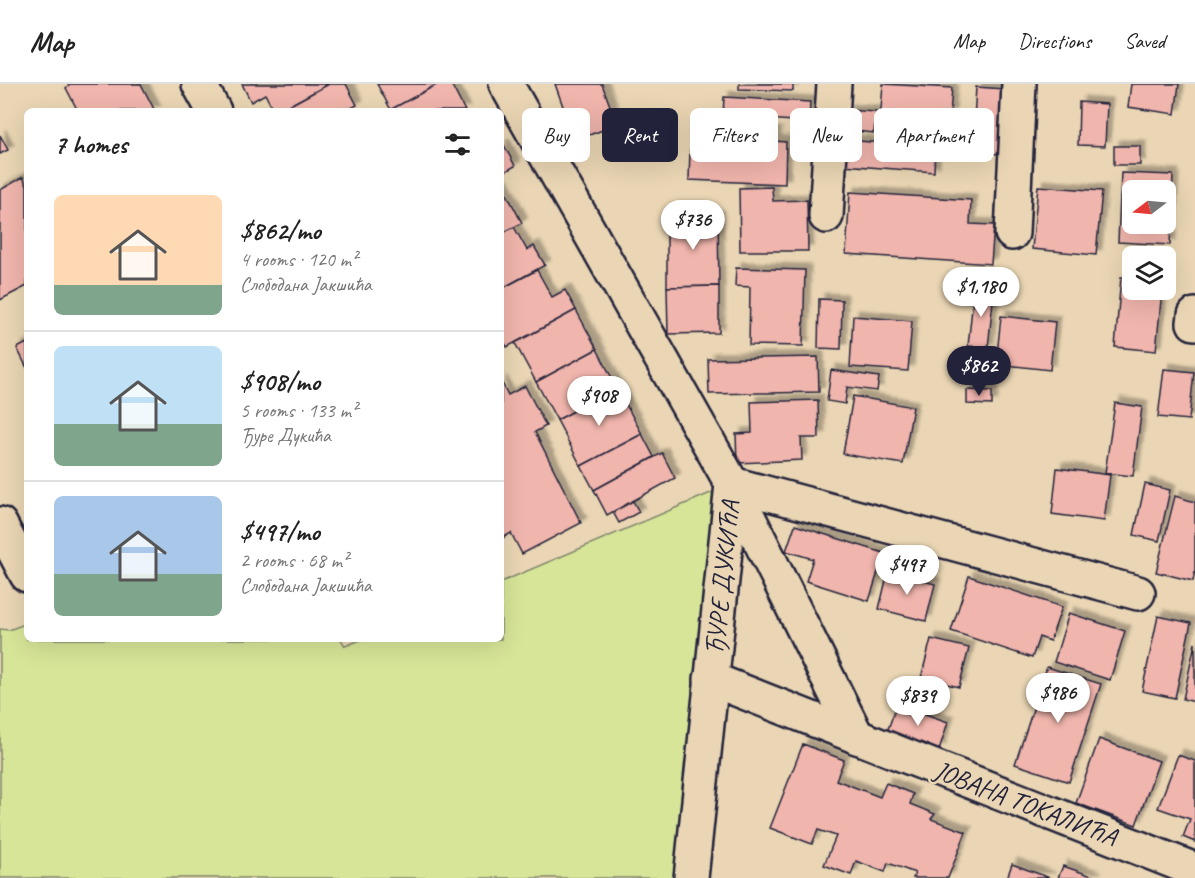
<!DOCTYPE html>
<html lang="en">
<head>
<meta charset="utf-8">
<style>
  :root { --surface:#fff; --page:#f6f6f6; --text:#222; --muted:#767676; --line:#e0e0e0; --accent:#22223b }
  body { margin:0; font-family:Caveat,sans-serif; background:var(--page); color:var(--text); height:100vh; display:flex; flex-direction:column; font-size:22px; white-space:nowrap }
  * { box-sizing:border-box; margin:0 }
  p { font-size:20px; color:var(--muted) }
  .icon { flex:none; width:33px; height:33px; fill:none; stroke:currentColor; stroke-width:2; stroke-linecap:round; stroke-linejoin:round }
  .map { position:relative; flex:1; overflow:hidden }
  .drawer { position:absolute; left:24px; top:24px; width:480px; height:534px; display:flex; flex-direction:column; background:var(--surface); border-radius:9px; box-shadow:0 6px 24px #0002 }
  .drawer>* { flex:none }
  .banner { position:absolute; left:522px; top:24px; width:570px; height:54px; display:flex; gap:12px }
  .needle { width:39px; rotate:254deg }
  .buttons { position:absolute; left:1122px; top:96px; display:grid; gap:12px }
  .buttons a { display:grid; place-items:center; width:54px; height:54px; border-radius:9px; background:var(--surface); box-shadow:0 6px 24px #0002; font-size:30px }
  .price { position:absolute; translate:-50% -51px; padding:0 14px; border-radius:21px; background:#fff; color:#222; font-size:20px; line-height:39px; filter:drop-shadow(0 2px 3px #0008) }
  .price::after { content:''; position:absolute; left:50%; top:36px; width:18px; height:14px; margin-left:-9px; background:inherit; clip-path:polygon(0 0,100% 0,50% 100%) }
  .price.current { background:var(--accent); color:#fff }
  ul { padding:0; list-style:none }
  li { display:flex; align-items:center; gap:18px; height:150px; padding:0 30px }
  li+li { border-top:2px solid var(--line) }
  li span { display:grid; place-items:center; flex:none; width:168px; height:120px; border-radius:9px; color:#555 }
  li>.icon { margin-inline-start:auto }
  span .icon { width:72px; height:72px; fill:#fffc; stroke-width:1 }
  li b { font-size:26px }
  h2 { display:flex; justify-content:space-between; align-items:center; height:72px; padding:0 30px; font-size:26px }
  .chip { padding:0 21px; border-radius:9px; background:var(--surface); box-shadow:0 6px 24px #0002; font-size:21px; line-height:54px }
  .chip.current { background:var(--accent); color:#fff }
  header { display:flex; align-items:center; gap:36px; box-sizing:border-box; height:84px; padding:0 30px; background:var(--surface); border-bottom:2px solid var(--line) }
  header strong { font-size:28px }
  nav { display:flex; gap:33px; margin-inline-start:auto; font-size:21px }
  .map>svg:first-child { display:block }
  .green { fill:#d7e598; stroke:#7c846a; stroke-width:1.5 }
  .building { fill:#f0b5ac; stroke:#22223b; stroke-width:1.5; fill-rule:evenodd; filter:url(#shadow) }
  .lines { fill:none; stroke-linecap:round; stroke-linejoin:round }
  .street-casing { stroke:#22223b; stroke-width:38 }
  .street { stroke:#ead6b4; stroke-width:33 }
  .labels { text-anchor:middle; stroke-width:5; stroke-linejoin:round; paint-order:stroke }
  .street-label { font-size:26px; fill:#22223b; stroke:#ead6b4 }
</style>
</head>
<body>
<header>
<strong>Map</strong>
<nav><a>Map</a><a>Directions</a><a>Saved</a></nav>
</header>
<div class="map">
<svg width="1195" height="794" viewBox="0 0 1195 794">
  <defs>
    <filter id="shadow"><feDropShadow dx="5.5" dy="-5.5" stdDeviation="1.5" flood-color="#0004"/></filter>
  </defs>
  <rect width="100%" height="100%" fill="#ead6b4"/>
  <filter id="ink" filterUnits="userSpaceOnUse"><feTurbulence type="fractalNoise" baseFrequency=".0167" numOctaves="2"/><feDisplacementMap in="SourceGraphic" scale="12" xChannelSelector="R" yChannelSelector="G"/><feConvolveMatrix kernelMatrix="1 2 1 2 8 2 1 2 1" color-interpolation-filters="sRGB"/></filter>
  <g filter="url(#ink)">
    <polygon class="green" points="732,400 691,794 0,794 0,545 9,546 27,539 27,555 341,555 345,562 363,555 501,555 501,498"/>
    <g class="building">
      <polygon points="70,0 141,0 155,27 78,27 66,4"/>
      <polygon points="242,0 329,0 279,27 274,27 265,10 251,18"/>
      <polygon points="329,0 346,0 357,21 346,27 279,27"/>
      <polygon points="377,0 438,0 391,26"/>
      <polygon points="438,0 451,0 465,27 388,27"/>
      <polygon points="555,0 602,0 617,41 575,56"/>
      <polygon points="739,0 793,0 793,7 739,5"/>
      <polygon points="883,0 952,4 950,31 932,30 930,54 879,50"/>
      <polygon points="1131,0 1179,0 1175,30 1128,23"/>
      <polygon points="976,3 1004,5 999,70 961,67 964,34 974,35"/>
      <polygon points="724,13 810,18 809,38 723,32"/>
      <polygon points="1079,18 1107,20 1105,62 1078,61"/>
      <polygon points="847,26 876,28 874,49 846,46"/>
      <polygon points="725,47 776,49 775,57 786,58 785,100 689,96 690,66 724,68"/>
      <polygon points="0,51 8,66 0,70"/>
      <polygon points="845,56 935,63 934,88 843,81"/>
      <polygon points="504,61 515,82 501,90 501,62"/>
      <rect x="1114" y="62" width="26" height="19"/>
      <path d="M1121 89 1173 91 1170 161 1118 158ZM1132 106H1166V140H1132Z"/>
      <polygon points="23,93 27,102 27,202 0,216 0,106"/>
      <polygon points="501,99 522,139 501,150"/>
      <polygon points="1038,102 1102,107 1096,171 1032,165"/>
      <polygon points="772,103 773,117 807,116 808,167 740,167 739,104"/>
      <polygon points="850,108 971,116 970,140 994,141 991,180 846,170"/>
      <polygon points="667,132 718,132 719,202 667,203"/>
      <polygon points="514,143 527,166 534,162 545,181 501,205 501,150"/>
      <polygon points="736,184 805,186 803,262 749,261 750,203 735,202"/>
      <polygon points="537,186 552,213 565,206 576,226 507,263 501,253 501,205"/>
      <polygon points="1121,193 1132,194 1132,206 1162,206 1156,267 1115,263"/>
      <polygon points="719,202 719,249 668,250 667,203"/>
      <polygon points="974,205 994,207 988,264 968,262"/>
      <polygon points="819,215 842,216 841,265 818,264"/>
      <polygon points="576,226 597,265 536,298 515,259"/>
      <polygon points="853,232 912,237 908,287 850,283"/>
      <polygon points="1001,232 1055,238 1050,286 996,280"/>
      <polygon points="27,259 27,284 17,264"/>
      <polygon points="597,265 617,304 557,336 536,298"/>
      <polygon points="818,273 819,308 709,310 708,275"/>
      <polygon points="1164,285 1194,288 1189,336 1158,333"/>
      <polygon points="831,286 879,293 877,307 847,303 845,320 827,317"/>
      <polygon points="501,297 508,311 525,302 546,342 535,348 581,439 522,470 511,449 501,455"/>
      <polygon points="617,304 642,350 581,382 557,336"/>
      <polygon points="967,306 992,307 992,321 967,320"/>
      <polygon points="853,312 913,323 903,380 843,370"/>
      <polygon points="818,316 819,354 801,354 802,376 737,379 736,350 752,349 751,318"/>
      <polygon points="1115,319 1142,323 1133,392 1105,389"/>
      <polygon points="642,350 654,373 594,406 581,382"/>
      <polygon points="662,369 675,394 607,431 594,406"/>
      <polygon points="1057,384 1110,391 1104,437 1052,430"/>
      <polygon points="1145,400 1170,406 1159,457 1134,451"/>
      <polygon points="1175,412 1195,418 1195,488 1193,497 1156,488"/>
      <polygon points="633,417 639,428 619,439 613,428"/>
      <polygon points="795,441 884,469 869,517 806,497 813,475 786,467"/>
      <polygon points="888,488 935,500 926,537 879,525"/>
      <polygon points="969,492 1062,523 1050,557 1039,553 1032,574 951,547"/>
      <polygon points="1069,529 1125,547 1110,596 1054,578"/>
      <polygon points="1158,532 1191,539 1175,614 1142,607"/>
      <polygon points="931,555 969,564 959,603 921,594"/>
      <polygon points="1195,559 1195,618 1183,615"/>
      <polygon points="1047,583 1101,600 1069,698 1015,680"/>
      <polygon points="897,620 948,638 939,666 887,648"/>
      <polygon points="1099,655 1159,677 1136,741 1076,719"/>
      <polygon points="803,660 844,676 836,696 880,713 886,699 913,710 910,720 935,730 931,735 966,748 948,794 913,794 915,789 888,779 885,788 856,777 851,791 824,781 836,752 818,746 812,760 770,744"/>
      <polygon points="1178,671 1195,677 1195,758 1183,753 1190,735 1158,724"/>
      <polygon points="1012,780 1050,794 1007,794"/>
      <polygon points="1063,782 1095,793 1094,794 1058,794"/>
    </g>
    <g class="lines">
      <defs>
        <g id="street">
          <polyline points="199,0 214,27"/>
          <polyline points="506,0 732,400 857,653"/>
          <polyline points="826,132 834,0"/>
          <polyline points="1012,149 1019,0"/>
          <polyline points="1194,239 1195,231"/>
          <polyline points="732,400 1138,509"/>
          <polyline points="0,440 27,491"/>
          <polyline points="711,595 1195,786"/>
          <polyline points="691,794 732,400"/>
        </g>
      </defs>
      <use href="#street" class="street-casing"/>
      <use href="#street" class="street"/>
    </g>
  </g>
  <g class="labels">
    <g class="street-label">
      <text transform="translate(722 494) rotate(-84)" y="9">ЂУРЕ ДУКИЋА</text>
      <text transform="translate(1026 719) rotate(21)" y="9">ЈОВАНА ТОКАЛИЋА</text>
    </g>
  </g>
</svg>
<div class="buttons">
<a><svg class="needle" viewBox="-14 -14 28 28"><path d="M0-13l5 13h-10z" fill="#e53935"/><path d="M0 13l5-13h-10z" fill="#767676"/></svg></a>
<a><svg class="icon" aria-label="layers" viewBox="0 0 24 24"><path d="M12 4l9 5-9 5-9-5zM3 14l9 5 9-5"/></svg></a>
</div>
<b class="price" style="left:693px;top:167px">$736</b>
<b class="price" style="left:981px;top:234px">$1,180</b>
<b class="price current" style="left:979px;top:313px">$862</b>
<b class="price" style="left:599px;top:343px">$908</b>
<b class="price" style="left:907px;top:512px">$497</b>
<b class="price" style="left:1058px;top:640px">$986</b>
<b class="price" style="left:918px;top:643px">$839</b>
<div class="banner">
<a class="chip">Buy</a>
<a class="chip current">Rent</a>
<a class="chip">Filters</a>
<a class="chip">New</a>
<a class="chip">Apartment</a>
</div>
<section class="drawer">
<h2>7 homes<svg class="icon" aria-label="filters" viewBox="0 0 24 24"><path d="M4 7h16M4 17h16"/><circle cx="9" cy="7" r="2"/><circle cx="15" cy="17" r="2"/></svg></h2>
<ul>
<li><span style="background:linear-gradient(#ffd9b3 75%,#7fa58c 0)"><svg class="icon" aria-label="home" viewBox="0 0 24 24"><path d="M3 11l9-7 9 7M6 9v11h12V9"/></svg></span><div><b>$862/mo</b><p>4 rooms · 120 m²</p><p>Слободана Јакшића</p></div></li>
<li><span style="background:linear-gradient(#bfe0f5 65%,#7fa58c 0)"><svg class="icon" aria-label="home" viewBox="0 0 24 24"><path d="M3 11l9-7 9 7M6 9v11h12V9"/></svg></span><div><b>$908/mo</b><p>5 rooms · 133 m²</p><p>Ђуре Дукића</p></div></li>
<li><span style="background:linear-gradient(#a9c7e8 65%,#7fa58c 0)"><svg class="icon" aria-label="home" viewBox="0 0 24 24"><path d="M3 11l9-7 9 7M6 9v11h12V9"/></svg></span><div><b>$497/mo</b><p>2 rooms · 68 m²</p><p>Слободана Јакшића</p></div></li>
</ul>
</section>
</div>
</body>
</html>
